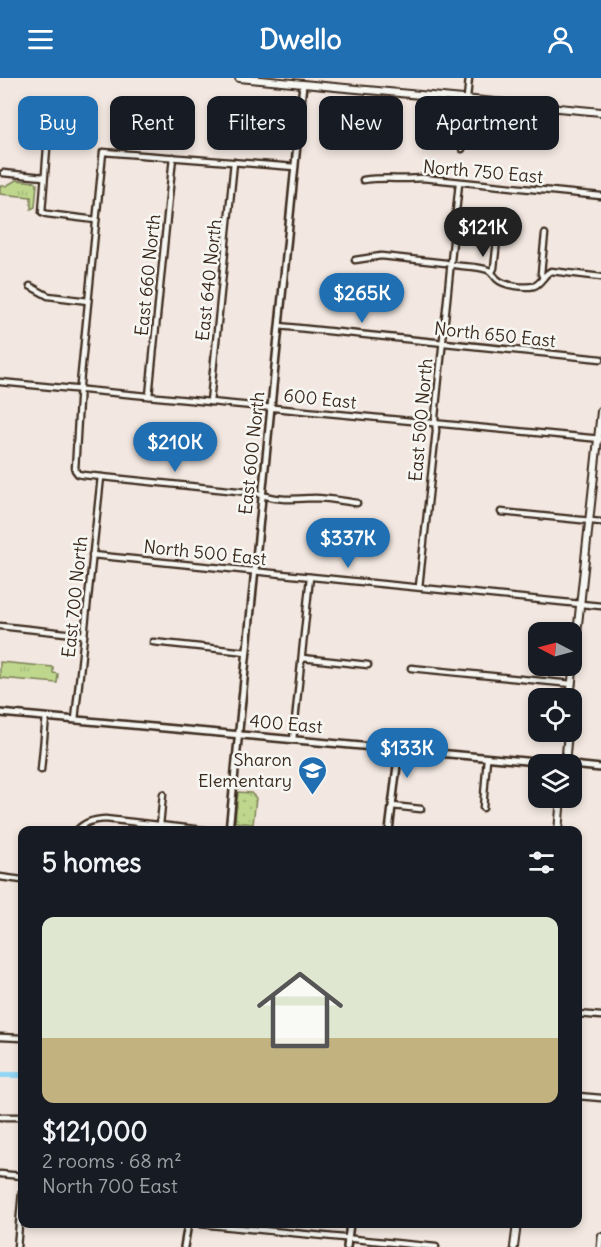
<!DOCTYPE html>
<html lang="en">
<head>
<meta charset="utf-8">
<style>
  :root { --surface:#171b24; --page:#242831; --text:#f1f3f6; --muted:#9ea1a6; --line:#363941; --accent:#1f6fb2 }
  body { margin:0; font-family:Delius,sans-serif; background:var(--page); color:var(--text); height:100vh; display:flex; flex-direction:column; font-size:22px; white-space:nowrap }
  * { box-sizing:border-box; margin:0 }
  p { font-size:20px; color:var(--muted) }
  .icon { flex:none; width:33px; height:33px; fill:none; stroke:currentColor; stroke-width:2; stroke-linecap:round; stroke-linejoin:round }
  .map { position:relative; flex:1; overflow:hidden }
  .side { position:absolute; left:18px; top:748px; width:564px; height:402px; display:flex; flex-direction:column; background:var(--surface); border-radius:12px; box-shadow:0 3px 9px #0003 }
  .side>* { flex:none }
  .banner { position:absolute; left:18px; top:18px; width:566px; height:54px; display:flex; gap:12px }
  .needle { width:39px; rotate:276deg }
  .controls { position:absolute; left:528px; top:544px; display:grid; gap:12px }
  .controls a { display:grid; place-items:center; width:54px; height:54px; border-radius:12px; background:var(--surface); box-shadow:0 3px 9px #0003; font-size:30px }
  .price { position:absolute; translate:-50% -51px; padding:0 14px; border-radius:21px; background:var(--accent); color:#fff; font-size:20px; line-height:39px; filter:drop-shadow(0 2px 3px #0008) }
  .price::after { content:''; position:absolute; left:50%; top:36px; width:18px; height:14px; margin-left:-9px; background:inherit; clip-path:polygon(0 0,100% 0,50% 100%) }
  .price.on { background:#222; color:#fff }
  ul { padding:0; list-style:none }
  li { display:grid; align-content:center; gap:12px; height:318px; padding:0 24px }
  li+li { border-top:2px solid var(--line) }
  li span { display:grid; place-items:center; height:186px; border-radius:12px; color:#555 }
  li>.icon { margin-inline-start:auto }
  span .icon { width:108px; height:108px; fill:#fffc; stroke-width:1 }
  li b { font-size:26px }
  h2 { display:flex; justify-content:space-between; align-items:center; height:72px; padding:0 24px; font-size:26px }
  .tag { padding:0 21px; border-radius:12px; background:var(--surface); box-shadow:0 3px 9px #0003; font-size:21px; line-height:54px }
  .tag.on { background:var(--accent); color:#fff }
  header { display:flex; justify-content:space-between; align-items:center; height:78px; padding:0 24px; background:var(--accent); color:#fff; font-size:27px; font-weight:700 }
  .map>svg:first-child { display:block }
  .grass { fill:url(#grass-tufts); stroke:#7c8056; stroke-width:1.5 }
  .park { fill:url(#park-dots); stroke:#7c8056; stroke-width:1.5 }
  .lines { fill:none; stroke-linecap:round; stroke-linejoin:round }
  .stream { stroke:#6f919e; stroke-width:1.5 }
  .canal { stroke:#92d6f4; stroke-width:6 }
  .minor-casing { stroke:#3b2a1e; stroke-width:9 }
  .tertiary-casing { stroke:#3b2a1e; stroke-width:10 }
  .secondary-casing { stroke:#3b2a1e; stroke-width:10 }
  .minor { stroke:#f6f6f2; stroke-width:4.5 }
  .tertiary { stroke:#f6f6f2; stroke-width:5 }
  .secondary { stroke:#f6f6f2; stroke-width:6 }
  .labels { text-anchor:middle; stroke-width:5; stroke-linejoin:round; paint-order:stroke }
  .street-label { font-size:18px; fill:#3b2a1e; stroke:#f6f6f2 }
  .poi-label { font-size:18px; fill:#3b2a1e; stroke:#f6f6f2; text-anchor:end }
</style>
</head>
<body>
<header><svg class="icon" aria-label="menu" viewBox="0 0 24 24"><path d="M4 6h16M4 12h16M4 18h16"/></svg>Dwello<svg class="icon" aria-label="person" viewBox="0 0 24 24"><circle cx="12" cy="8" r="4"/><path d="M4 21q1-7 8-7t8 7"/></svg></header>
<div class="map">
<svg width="601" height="1169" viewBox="0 0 601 1169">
  <defs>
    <pattern id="grass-tufts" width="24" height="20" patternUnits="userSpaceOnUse" patternTransform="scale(1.5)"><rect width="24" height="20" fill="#bed78d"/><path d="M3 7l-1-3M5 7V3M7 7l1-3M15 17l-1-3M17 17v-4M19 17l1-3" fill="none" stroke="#a4b979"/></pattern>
    <pattern id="park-dots" width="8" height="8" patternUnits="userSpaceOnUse" patternTransform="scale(1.5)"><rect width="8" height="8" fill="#bed78d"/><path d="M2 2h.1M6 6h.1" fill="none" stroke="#a4b979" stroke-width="1.8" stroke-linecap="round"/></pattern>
  </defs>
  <rect width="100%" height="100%" fill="#f3e8e1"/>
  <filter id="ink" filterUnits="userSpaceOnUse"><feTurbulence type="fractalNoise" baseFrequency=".0167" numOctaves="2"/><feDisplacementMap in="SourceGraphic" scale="12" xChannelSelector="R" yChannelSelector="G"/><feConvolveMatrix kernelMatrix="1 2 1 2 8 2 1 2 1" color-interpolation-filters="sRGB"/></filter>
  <g filter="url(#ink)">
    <g class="grass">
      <polygon points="16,102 35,104 37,106 35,129 31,131 31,119 0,116 0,108 6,108"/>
      <polygon points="0,584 53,589 53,595 58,596 57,605 0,600"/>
    </g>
    <polygon class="park" points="238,714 251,715 256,720 253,746 235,744"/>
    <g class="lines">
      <polyline class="stream" points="175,1146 184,1149"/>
      <polyline class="canal" points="0,997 22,997"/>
      <defs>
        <g id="minor">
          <polyline points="47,70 42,134 47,136 96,142"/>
          <polyline points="462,71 469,0"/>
          <path d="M295 89 103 74 80 306 75 392 78 396 83 397 257 415C276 423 294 421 314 420 328 420 343 423 357 425"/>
          <polyline points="3,95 44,99"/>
          <path d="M363 102C383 99 402 102 422 100L601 118"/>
          <path d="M355 182 381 178 446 185C460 190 475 187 488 192 492 194 494 198 497 201 504 208 525 210 534 208 541 206 544 196 551 193L601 199"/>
          <polyline points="492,194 494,190 498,154"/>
          <polyline points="543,200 541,195 545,156"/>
          <polyline points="30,208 48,218 88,223"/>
          <polyline points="279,248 601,281"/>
          <polyline points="0,304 601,361"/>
          <polyline points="149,318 173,79"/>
          <polyline points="210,324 234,84"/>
          <polyline points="501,434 601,444"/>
          <polyline points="92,477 601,528"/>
          <polyline points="419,509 436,353 435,339 459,105"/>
          <polyline points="0,548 84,557"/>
          <polyline points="153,564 247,574"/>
          <polyline points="302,580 368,587"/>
          <polyline points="411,590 572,606"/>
          <polyline points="75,642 101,399"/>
          <polyline points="293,662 310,499"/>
          <polyline points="41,692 46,639"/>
          <polyline points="392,728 421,731"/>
          <polyline points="483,730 487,680"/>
          <polyline points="160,747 163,716"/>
          <path d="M76 753C85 744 92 742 105 741L213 753"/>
          <polyline points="0,799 22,802"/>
          <polyline points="578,936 601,938"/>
          <polyline points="0,959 22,960"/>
          <polyline points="578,1018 601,1020"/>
          <polyline points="0,1039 22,1039"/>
          <polyline points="0,1096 22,1098"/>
          <polyline points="200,1146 436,1169"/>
          <polyline points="17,1169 22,1114"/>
          <polyline points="600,1169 601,1158"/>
        </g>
        <g id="tertiary">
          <polyline points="0,635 569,687"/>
          <polyline points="572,687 601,690"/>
          <polyline points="229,753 303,6"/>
          <polyline points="389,753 399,671"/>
          <polyline points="184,1169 188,1146"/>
          <polyline points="347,1169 350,1146"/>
        </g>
        <g id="secondary">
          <polyline points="239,0 601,34"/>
          <polyline points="570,621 601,333"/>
          <polyline points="565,687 568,654"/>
          <polyline points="558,753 561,720"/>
          <polyline points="514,1169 517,1146"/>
        </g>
      </defs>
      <use href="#minor" class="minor-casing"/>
      <use href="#tertiary" class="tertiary-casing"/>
      <use href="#secondary" class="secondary-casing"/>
      <use href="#minor" class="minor"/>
      <use href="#tertiary" class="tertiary"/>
      <use href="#secondary" class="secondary"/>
    </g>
  </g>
  <defs>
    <symbol id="school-pin" viewBox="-11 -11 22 30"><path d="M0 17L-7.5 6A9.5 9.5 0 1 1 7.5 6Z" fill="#1f6fb2" stroke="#f6f6f2"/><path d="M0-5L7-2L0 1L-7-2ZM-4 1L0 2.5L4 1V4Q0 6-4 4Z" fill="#fff"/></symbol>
  </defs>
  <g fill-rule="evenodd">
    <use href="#school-pin" x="296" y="676" width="33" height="45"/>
  </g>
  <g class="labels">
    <g class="street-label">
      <text transform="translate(483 94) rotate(5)" y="6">North 750 East</text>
      <text transform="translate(148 197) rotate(-84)" y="6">East 660 North</text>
      <text transform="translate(209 202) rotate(-84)" y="6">East 640 North</text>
      <text transform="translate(495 257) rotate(6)" y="6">North 650 East</text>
      <text transform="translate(320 321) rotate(6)" y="6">600 East</text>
      <text transform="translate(421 342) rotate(-85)" y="6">East 500 North</text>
      <text transform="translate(252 375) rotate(-84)" y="6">East 600 North</text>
      <text transform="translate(205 475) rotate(6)" y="6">North 500 East</text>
      <text transform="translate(75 519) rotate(-84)" y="6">East 700 North</text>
      <text transform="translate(286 646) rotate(5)" y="6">400 East</text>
    </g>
    <g class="poi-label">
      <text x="292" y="688">Sharon<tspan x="292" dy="21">Elementary</tspan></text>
    </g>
  </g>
</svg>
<div class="controls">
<a><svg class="needle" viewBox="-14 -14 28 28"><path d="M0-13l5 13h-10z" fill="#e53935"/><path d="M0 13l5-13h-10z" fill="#9ea1a6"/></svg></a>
<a><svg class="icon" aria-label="locate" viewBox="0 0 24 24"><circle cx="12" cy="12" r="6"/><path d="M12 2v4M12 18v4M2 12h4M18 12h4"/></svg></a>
<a><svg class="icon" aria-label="layers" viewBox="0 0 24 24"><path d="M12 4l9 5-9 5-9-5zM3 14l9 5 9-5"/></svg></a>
</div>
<b class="price on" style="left:483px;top:180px">$121K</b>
<b class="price" style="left:362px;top:246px">$265K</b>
<b class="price" style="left:175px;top:395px">$210K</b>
<b class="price" style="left:348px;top:491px">$337K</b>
<b class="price" style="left:407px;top:701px">$133K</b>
<div class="banner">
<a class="tag on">Buy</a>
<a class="tag">Rent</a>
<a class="tag">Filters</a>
<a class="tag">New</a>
<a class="tag">Apartment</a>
</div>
<section class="side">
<h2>5 homes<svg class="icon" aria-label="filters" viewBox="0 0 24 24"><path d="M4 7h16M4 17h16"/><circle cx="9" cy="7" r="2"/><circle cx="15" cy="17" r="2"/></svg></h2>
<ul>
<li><span style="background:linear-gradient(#dfe7d0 65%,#c2b280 0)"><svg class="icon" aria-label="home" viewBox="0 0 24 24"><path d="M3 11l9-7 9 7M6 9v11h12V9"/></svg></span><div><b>$121,000</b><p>2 rooms · 68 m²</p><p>North 700 East</p></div></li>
</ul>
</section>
</div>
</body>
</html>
